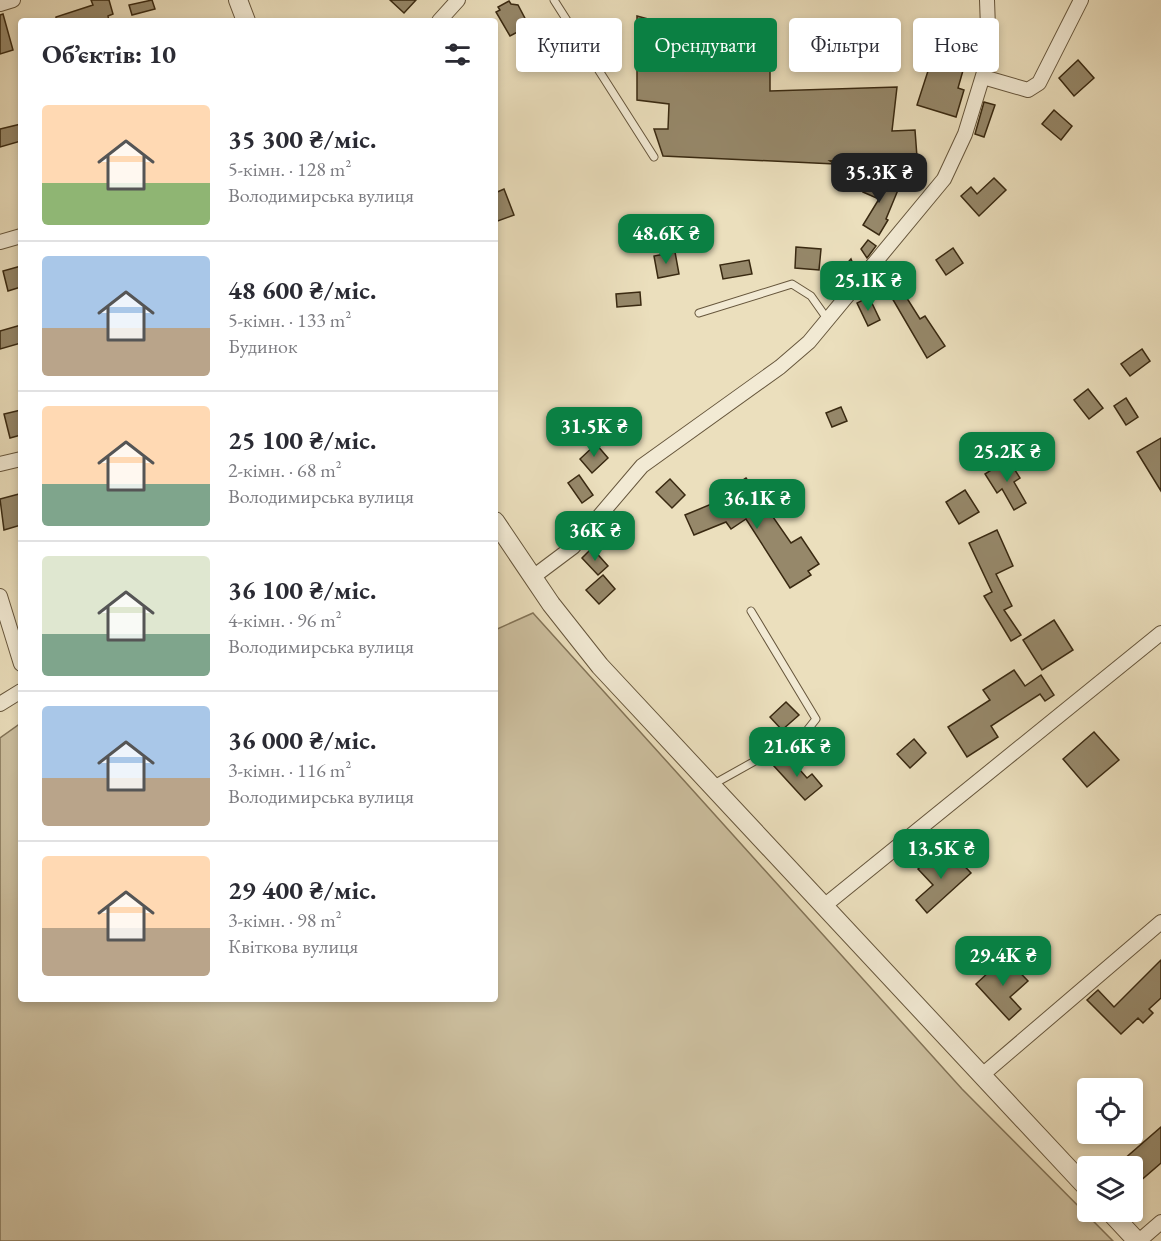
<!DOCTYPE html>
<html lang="uk">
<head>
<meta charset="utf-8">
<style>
  :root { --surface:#fff; --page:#f7f7f7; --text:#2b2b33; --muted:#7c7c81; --line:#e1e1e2; --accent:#0b8043 }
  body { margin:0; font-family:"EB Garamond",serif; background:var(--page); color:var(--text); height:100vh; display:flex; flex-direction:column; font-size:22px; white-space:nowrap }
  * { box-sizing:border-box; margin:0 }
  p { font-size:20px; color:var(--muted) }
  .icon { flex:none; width:33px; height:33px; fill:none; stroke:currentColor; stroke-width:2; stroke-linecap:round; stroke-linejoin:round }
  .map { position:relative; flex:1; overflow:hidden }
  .side { position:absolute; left:18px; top:18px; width:480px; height:984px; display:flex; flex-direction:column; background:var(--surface); border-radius:6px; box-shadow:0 3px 9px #0003 }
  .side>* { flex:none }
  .guide { position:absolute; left:516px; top:18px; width:555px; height:54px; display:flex; gap:12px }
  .controls { position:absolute; left:1077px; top:1078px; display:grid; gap:12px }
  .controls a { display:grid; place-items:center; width:66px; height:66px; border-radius:6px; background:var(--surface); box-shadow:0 3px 9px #0003; font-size:30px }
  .price { position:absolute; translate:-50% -51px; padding:0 14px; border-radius:12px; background:var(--accent); color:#fff; font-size:20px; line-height:39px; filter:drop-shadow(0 2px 3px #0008) }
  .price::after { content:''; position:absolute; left:50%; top:36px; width:18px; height:14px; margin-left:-9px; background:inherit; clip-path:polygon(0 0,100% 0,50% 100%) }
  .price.selected { background:#222; color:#fff }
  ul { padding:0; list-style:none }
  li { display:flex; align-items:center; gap:18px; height:150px; padding:0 24px }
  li+li { border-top:2px solid var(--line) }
  li span { display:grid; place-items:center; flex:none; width:168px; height:120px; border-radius:6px; color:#555 }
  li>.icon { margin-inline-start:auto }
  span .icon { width:72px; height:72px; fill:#fffc; stroke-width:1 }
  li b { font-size:26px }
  h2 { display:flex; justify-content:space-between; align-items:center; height:72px; padding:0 24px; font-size:26px }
  .pill { padding:0 21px; border-radius:6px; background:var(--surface); box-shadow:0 3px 9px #0003; font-size:21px; line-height:54px }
  .pill.selected { background:var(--accent); color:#fff }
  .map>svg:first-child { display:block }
  .green { fill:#cdc0a0; stroke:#837458; stroke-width:1.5 }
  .building { fill:#96886a; stroke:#392911; stroke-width:1.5 }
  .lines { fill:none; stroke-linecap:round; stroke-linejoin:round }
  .service-casing { stroke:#66563c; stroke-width:9 }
  .minor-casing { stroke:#66563c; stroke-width:16 }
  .tertiary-casing { stroke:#66563c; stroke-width:20 }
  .service { stroke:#f2ead4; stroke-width:7 }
  .minor { stroke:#f2ead4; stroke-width:14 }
  .tertiary { stroke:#f2ead4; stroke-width:18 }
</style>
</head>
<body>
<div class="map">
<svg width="1161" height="1241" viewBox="0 0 1161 1241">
  <rect width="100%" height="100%" fill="#ebdfbd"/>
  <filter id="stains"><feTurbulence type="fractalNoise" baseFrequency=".00333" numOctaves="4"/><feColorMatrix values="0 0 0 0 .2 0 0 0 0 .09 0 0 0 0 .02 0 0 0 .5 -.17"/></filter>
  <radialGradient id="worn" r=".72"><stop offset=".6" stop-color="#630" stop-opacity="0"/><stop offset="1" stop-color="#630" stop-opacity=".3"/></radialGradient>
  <polygon class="green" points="533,613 962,1089 1113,1241 0,1241 0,738 21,723 21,999 495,999 495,630"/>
  <g class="building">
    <polygon points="91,0 109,0 113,14 108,16 109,21 56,21 56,17 93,5"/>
    <polygon points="152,0 155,9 132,15 129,5"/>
    <polygon points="390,0 416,0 404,13"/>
    <polygon points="509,1 511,4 518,5 529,26 510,36 496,12 500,10 498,7"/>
    <polygon points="3,14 13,50 0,54 0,15"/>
    <polygon points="637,16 770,52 770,91 897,87 892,131 915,130 917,157 830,161 835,164 663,156 654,129 668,129 669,104 637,100"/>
    <polygon points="926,25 943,28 938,60 964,67 958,88 964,90 956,117 917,105 928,71 920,68 926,47 923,46"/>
    <polygon points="1078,60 1094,78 1074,96 1059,78"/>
    <polygon points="984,102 995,105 984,137 975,134"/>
    <polygon points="1054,110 1072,126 1061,140 1042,124"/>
    <polygon points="21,124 21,141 0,147 0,129"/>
    <polygon points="869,177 898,190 886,219 888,220 879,235 863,225 879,199 863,192"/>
    <polygon points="994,178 1006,190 979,216 961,196 971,187 977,194"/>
    <polygon points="504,189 514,215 495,222 495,193"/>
    <polygon points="868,240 876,246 867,258 861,249"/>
    <polygon points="796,247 821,249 819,270 795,268"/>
    <polygon points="953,248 963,263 946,275 936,260"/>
    <polygon points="675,252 679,274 658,278 654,256"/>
    <polygon points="851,259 856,271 845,284 836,276"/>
    <polygon points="749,260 752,274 723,279 720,265"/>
    <polygon points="21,266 21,287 8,291 3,271"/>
    <polygon points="640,292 641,305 617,307 616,294"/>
    <polygon points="903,292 920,319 925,316 945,346 927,358 892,298"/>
    <polygon points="869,297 880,320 868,326 857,303"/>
    <polygon points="21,325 21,343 0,349 0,331"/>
    <polygon points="1142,349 1150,361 1130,376 1121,364"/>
    <polygon points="1088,389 1103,408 1089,419 1074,400"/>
    <polygon points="1126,398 1138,417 1126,425 1114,406"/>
    <polygon points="841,407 847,421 832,427 826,413"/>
    <polygon points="21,410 21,435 10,438 4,414"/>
    <polygon points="1161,438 1161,491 1137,452"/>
    <polygon points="596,444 608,458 592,473 580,459"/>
    <polygon points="1008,459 1020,478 1014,482 1026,503 1014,510 1002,489 997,493 985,474"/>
    <polygon points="579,475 593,495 582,503 568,483"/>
    <polygon points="746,478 791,543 801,537 819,564 808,571 811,575 790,588 746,519 731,529 726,522 694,535 685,515 714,503 712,500"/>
    <polygon points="670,479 685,495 672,508 656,492"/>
    <polygon points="965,490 979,512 959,524 946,502"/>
    <polygon points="19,494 21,525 4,530 0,499"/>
    <polygon points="997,530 1013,566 996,574 1012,606 1004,610 1021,635 1011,641 984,596 992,592 969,543"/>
    <polygon points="592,548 608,566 598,575 582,558"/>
    <polygon points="603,575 615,589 599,604 586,590"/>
    <polygon points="1054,620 1073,650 1042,670 1023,640"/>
    <polygon points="1014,670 1025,686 1041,675 1054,695 1045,701 1040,694 991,726 998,737 967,757 948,727 990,700 983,690"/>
    <polygon points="786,702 799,715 782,730 770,717"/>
    <polygon points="1094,732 1119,760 1087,787 1063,759"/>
    <polygon points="914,739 926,753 910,768 897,754"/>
    <polygon points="786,754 807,778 812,774 822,786 805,800 773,765"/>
    <polygon points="934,854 943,864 953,854 971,873 927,913 916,900 933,885 918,869"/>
    <polygon points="1005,957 1028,981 1010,997 1021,1009 1009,1020 976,984"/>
    <polygon points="1161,960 1161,998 1149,1009 1153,1013 1143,1023 1138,1018 1121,1034 1087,1000 1098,990 1114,1007"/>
    <polygon points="1161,1127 1161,1163 1132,1188 1132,1167 1115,1167"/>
  </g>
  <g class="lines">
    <defs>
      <g id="service">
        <polyline points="554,0 654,157"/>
        <polyline points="699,313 792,284 811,296 828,320"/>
        <polyline points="712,785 805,733 816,719 751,611"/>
      </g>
      <g id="minor">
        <polyline points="0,4 13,0"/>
        <polyline points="439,21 458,0"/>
        <polyline points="983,77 1028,90 1039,83 1081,0"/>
        <polyline points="0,242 21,236"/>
        <polyline points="0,464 21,459"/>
        <polyline points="533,577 573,547 642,466 780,367 809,342 944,179 965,134 989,56 987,0"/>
        <polyline points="0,596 21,664"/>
        <polyline points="0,704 21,691"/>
        <polyline points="824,906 1161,633"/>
        <polyline points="981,1076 1161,922"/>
        <polyline points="1139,1241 1161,1222"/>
      </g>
      <g id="tertiary">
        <polyline points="238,0 246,21"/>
        <polyline points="495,521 551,604 600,666 1088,1189"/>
        <polyline points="1110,1212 1137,1241"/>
      </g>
    </defs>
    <use href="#service" class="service-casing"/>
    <use href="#minor" class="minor-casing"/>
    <use href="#tertiary" class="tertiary-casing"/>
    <use href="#service" class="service"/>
    <use href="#minor" class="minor"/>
    <use href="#tertiary" class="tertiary"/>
  </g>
  <rect width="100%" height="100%" filter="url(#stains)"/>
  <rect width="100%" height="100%" fill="url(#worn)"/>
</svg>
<div class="controls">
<a><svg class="icon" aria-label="locate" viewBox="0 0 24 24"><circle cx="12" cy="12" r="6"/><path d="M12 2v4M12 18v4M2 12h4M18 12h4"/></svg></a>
<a><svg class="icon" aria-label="layers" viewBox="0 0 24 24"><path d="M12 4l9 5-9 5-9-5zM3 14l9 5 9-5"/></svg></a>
</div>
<b class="price selected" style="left:879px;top:204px">35.3K ₴</b>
<b class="price" style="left:666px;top:265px">48.6K ₴</b>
<b class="price" style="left:868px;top:312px">25.1K ₴</b>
<b class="price" style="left:594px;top:458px">31.5K ₴</b>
<b class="price" style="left:1007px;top:483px">25.2K ₴</b>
<b class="price" style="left:757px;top:530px">36.1K ₴</b>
<b class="price" style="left:595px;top:562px">36K ₴</b>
<b class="price" style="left:797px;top:778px">21.6K ₴</b>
<b class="price" style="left:941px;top:880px">13.5K ₴</b>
<b class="price" style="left:1003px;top:987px">29.4K ₴</b>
<div class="guide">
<a class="pill">Купити</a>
<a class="pill selected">Орендувати</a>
<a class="pill">Фільтри</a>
<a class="pill">Нове</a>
</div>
<section class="side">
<h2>Об’єктів: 10<svg class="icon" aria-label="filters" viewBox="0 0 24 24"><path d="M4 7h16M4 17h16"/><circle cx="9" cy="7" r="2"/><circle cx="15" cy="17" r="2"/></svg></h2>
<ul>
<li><span style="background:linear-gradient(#ffd9b3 65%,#8fb573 0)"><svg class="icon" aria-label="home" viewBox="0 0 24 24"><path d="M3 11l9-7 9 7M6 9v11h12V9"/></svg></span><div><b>35 300 ₴/міс.</b><p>5-кімн. · 128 m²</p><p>Володимирська вулиця</p></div></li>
<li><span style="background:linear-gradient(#a9c7e8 60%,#b9a48a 0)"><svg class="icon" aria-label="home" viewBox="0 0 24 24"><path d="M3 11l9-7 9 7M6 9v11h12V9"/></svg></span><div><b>48 600 ₴/міс.</b><p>5-кімн. · 133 m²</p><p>Будинок</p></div></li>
<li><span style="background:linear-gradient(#ffd9b3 65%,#7fa58c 0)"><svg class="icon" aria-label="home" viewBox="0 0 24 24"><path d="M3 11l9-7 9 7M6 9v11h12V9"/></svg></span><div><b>25 100 ₴/міс.</b><p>2-кімн. · 68 m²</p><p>Володимирська вулиця</p></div></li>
<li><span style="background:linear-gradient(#dfe7d0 65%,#7fa58c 0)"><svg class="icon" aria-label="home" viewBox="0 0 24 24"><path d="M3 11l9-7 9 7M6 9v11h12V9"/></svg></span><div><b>36 100 ₴/міс.</b><p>4-кімн. · 96 m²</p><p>Володимирська вулиця</p></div></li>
<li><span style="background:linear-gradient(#a9c7e8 60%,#b9a48a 0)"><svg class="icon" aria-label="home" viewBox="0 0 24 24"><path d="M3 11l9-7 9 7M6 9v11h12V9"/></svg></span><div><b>36 000 ₴/міс.</b><p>3-кімн. · 116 m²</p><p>Володимирська вулиця</p></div></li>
<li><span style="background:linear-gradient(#ffd9b3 60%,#b9a48a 0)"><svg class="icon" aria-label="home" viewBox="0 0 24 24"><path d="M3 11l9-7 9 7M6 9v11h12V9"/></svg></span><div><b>29 400 ₴/міс.</b><p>3-кімн. · 98 m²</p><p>Квіткова вулиця</p></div></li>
</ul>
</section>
</div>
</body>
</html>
